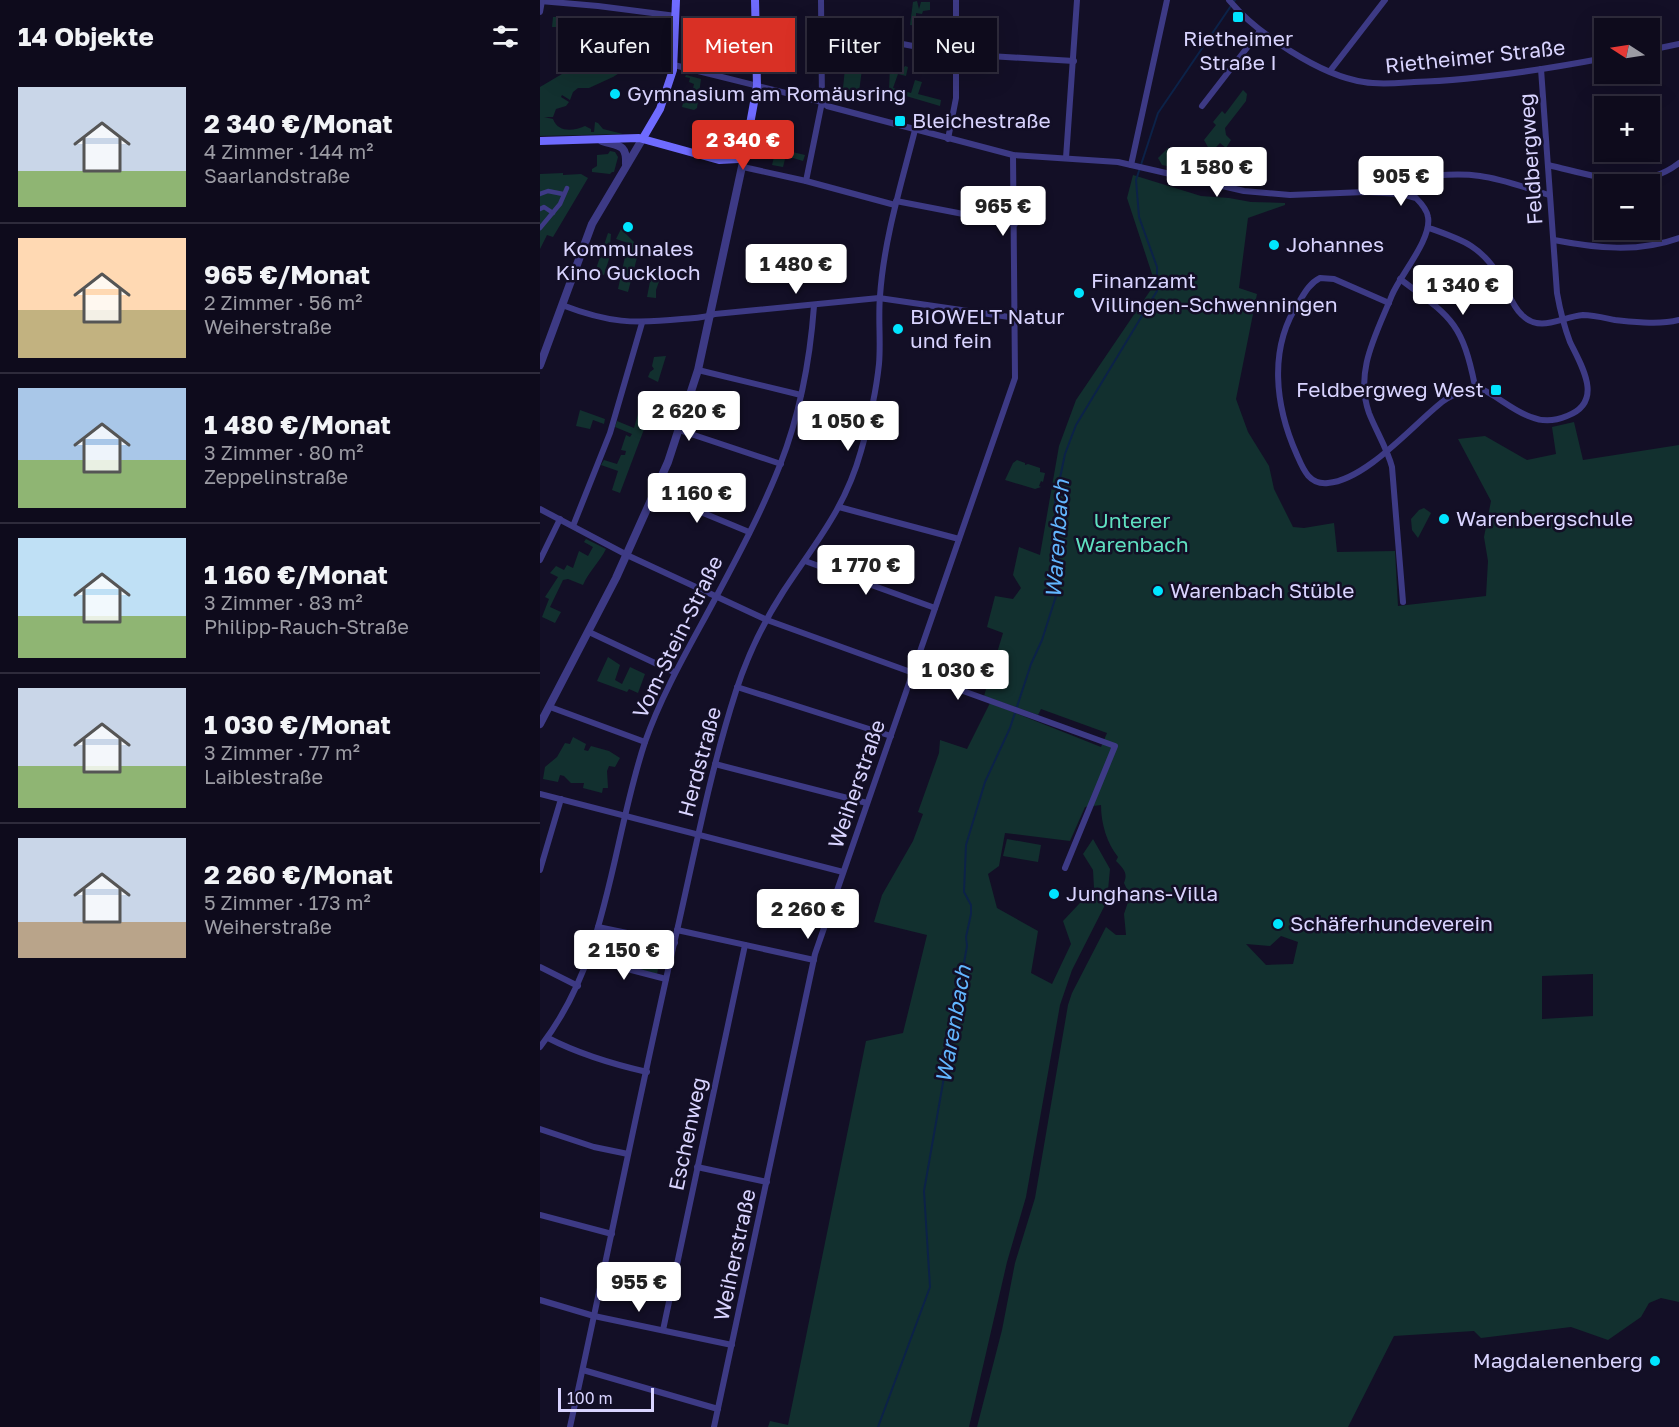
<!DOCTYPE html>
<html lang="de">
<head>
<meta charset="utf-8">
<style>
  :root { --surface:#0e0b1c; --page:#1c1929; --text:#f1f3f6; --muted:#9b9ba3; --line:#2e2b3b; --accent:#d93025 }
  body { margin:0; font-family:"Golos Text",sans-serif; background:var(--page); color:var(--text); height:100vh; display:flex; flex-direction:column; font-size:22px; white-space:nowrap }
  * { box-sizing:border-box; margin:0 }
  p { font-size:20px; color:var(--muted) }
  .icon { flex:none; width:33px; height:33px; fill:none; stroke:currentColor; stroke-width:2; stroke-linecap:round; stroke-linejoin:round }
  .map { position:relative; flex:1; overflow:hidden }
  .sheet { display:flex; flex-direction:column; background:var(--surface); width:540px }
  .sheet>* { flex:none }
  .top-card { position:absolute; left:18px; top:18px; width:570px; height:54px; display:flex; gap:12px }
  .needle { width:39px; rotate:282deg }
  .tools { position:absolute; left:1054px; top:18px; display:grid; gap:12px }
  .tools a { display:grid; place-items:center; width:66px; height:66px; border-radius:0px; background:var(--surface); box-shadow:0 6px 24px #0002,0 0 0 2px var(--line); font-size:30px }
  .scale { position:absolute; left:18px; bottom:15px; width:96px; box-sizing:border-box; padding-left:6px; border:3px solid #d9d4ff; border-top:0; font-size:16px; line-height:21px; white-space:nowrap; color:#d9d4ff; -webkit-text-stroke:4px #130f26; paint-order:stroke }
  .price { position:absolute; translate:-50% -51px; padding:0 14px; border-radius:6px; background:#fff; color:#222; font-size:20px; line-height:39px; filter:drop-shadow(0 2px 3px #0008) }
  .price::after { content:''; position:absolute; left:50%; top:36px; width:18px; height:14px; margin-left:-9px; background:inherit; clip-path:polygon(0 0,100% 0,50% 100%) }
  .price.selected { background:var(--accent); color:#fff }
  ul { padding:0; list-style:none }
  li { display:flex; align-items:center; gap:18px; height:150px; padding:0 18px }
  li+li { border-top:2px solid var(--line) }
  li span { display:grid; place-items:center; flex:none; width:168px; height:120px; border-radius:0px; color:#555 }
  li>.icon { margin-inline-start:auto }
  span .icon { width:72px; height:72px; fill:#fffc; stroke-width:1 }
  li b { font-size:26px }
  h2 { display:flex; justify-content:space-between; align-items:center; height:72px; padding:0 18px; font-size:26px }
  .tag { padding:0 21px; border-radius:0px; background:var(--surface); box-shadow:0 6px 24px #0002,0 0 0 2px var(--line); font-size:21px; line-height:54px }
  .tag.selected { background:var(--accent); color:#fff }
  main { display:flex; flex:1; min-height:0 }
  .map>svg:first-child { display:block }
  .green { fill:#12302f; fill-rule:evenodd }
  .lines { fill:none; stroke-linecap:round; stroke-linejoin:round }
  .stream { stroke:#0c2248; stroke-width:2 }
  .pedestrian { stroke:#3d3a85; stroke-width:4.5 }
  .minor { stroke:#3d3a85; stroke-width:6 }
  .tertiary { stroke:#3d3a85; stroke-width:8 }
  .secondary { stroke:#6f6bff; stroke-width:8 }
  .poi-dot { fill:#00e5ff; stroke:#130f26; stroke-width:2 }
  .labels { text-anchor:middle; stroke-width:5; stroke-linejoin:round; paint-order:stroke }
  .poi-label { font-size:21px; fill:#d9d4ff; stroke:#130f26; text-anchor:start }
  .street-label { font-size:21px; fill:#d9d4ff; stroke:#130f26 }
  .park-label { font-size:21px; fill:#5fe0c0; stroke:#130f26 }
  .water-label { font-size:22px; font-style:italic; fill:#62b6ff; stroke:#130f26 }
</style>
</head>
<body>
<main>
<section class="sheet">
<h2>14 Objekte<svg class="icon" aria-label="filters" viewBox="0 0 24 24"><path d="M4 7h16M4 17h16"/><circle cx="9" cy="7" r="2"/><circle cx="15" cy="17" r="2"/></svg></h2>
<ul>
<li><span style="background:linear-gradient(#c9d6e8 70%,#8fb573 0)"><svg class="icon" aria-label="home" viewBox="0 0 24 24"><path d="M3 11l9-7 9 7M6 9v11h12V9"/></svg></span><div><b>2 340 €/Monat</b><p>4 Zimmer · 144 m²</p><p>Saarlandstraße</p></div></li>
<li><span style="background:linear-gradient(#ffd9b3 60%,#c2b280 0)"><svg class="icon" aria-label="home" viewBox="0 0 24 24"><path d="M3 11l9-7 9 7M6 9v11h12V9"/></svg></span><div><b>965 €/Monat</b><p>2 Zimmer · 56 m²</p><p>Weiherstraße</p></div></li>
<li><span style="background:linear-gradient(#a9c7e8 60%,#8fb573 0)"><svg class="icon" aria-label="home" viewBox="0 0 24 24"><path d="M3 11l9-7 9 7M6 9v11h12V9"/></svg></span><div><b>1 480 €/Monat</b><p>3 Zimmer · 80 m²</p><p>Zeppelinstraße</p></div></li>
<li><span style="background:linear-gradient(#bfe0f5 65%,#8fb573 0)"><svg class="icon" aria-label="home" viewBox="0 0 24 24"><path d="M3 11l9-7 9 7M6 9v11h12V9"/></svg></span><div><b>1 160 €/Monat</b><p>3 Zimmer · 83 m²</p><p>Philipp-Rauch-Straße</p></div></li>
<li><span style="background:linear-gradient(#c9d6e8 65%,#8fb573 0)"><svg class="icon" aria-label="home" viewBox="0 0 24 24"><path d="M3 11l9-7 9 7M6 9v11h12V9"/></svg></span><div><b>1 030 €/Monat</b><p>3 Zimmer · 77 m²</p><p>Laiblestraße</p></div></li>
<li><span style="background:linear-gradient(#c9d6e8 70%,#b9a48a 0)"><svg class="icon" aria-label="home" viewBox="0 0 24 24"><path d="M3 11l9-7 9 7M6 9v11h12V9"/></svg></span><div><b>2 260 €/Monat</b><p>5 Zimmer · 173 m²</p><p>Weiherstraße</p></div></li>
</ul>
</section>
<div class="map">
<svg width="1139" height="1427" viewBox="0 0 1139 1427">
  <rect width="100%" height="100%" fill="#130f26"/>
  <g class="green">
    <polygon points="377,1 379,9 381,2 390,2 390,10 383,11 382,14 376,13 376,18 379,18 379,26 370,25 373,2"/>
    <polygon points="13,17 17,17 17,22 31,23 32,19 46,22 47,19 61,20 64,25 72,27 65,38 60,42 58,38 52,38 56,54 36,65 33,61 39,58 41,60 45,58 41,52 51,46 47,39 34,47 34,42 23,41 22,32 16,31 16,27 12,27"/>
    <path d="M98 18 104 19 105 22 124 26 127 32 126 61 91 44 94 56 81 72 73 77 49 88H38L33 92 30 100 22 95 21 97 29 102 26 106 16 109 13 117H4L13 119C18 133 34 131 45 126L51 129V132H54L55 122 58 123 63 129 83 134 0 136V87L71 45 77 47 78 41 85 37H88L93 20Z"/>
    <polygon points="288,44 322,46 322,69 319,92 303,88 307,48 294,48 294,61 288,60"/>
    <polygon points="350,64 358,65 359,69 362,70 365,66 368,67 366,76 358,74 353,88 371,93 375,80 382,82 378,94 401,100 400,106 349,91"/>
    <polygon points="146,75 161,79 157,108 154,110 142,107 146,92 152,93 154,84 149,82 150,78 145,77"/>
    <polygon points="703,90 707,94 706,101 685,128 686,135 691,140 686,148 680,143 674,149 672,148 669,149 664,140 676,125 673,122 682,111 685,114"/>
    <polygon points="628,148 634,149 634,164 627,166 622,165 618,158"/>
    <polygon points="244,150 265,155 263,161 253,158 245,159 243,167 232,165 234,157"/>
    <polygon points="70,151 75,152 78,157 74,172 72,172 70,174 52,172 52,169 57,166 57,155 68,154"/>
    <polygon points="23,173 23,175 41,174 48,178 13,237 7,235 0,249 0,174"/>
    <path d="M593 175 661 196 689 198 711 202 745 203V205L708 218 699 288 717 294 696 399 708 432 729 466 734 489 753 527 764 528 794 523 797 552 855 551 858 606 946 596 948 561 944 537 951 501 918 439 945 436 987 460 1016 454 1012 427 1034 422 1043 460 1139 445V1302L1121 1298 1109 1303 1101 1317 1068 1340 1031 1327 941 1338 934 1331 854 1336 808 1427H437L462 1330 475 1263 495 1198 528 1005 532 993 566 927 576 935H586L584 914 590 896 584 883C588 873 584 869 576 861L578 857C567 843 561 824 561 805L545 807 530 841 465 833 459 866 448 874 457 908 498 931 491 973 512 984 531 944 523 921 554 888 553 870 543 854 553 839 570 869 567 901 532 970 520 1005 486 1197 467 1262 429 1427H228L230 1421 248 1425 326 1041 363 1033 387 935 334 922 342 895 373 841 383 814 378 812 399 753 400 740 427 749 450 703 561 747 567 733 501 709 498 715 444 696 463 633 447 627 455 596 473 599 481 588 473 575 479 547 500 555 519 446 536 400 612 288V274L587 198ZM741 936 758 942 753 964 726 965 706 944 730 946ZM1053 974V1016L1002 1019V976Z"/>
    <polygon points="81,229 94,242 93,245 99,250 88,292 78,289 88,243 76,239"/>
    <polygon points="68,233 71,234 69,259 64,275 55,272"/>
    <polygon points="112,271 122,273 116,290 116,298 107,297"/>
    <polygon points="126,356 118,382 108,377 110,372 114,369 112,366 114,357"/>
    <polygon points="40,410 65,419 64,424 53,420 50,429 36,426"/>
    <polygon points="98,414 107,416 107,418 103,417 102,422 106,424 80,493 72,490 78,471 61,465 64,460 77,464 81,455 85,455 86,451 81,450 86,435 90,437 92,434 75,427 77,421 94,428"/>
    <polygon points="477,460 485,463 485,465 488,464 500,468 500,472 505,473 503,482 501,481 499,486 501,487 495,489 465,480 473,463"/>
    <polygon points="884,508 891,513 878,538 872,530 871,519 879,510"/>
    <path d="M46 539 66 549C59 563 49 571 43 585L28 579 23 580 10 607 21 612 15 623 2 617 9 599 5 597 18 577 10 573 16 566 24 570 27 565 33 568 39 551 48 556 53 547 44 542Z"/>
    <polygon points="68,657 80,665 75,680 82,684 90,667 105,674 98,693 89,689 87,692 57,681"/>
    <polygon points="33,737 46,744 44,750 48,751 51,746 69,751 80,758 75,767 69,766 67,771 68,788 63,788 62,793 43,788 44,783 31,783 24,776 20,775 18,782 3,779 5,767 17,757 25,743 30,744"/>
    <polygon points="467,839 501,845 498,862 463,856"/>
    <polygon points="61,931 116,941 123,945 117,974 54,957"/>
  </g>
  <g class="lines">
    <polyline class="stream" points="338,1427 390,1287 384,1191 427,946 426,937 431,914 431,905 424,892 426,845 445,782 470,728 491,664 502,640 516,596 517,576 515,502 525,454 536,425 617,291 617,267 599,217 596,180 618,113 695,0"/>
    <g class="pedestrian">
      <polyline points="0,194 8,191 23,194"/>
      <polyline points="0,209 4,207 13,213"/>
      <polyline points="0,228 20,204 27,188"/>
    </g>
    <g class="minor">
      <path d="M689 0C716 33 781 76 824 82 840 85 858 83 874 82 938 80 1002 70 1065 58"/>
      <polyline points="0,1 58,6 136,16"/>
      <polyline points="0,12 2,1"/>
      <polyline points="282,41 357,43 416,54 534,61"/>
      <polyline points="1110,50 1139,44"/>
      <path d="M134 65 282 102 287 106 473 155 578 162 704 191 750 195 825 192 861 194 876 198C881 203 887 210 888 217 892 239 861 274 852 295 837 333 814 371 829 413 836 431 847 448 852 467L863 602"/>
      <polyline points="790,71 845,0"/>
      <polyline points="662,106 720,31"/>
      <polyline points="408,139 416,98 416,0"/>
      <polyline points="526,158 537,0"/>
      <polyline points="591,165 627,0"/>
      <path d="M1008 165C1053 175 1099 194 1139 163"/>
      <polyline points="203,167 266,181 355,205"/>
      <path d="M873 179C895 175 917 173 940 176 963 179 986 188 1009 195"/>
      <polyline points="266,181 282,102 281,0"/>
      <polyline points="356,201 475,224"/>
      <path d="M889 228C923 240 942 246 961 279 968 291 972 306 982 315 1000 333 1021 317 1043 315 1053 315 1065 318 1075 320 1095 322 1119 325 1139 320"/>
      <path d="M1014 240C1055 248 1098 253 1139 238"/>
      <path d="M860 279C911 317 922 322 935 386"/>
      <path d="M849 303 794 279 780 278C770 283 765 292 759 302 728 348 735 406 757 455 763 469 769 485 788 483 826 480 873 425 902 402 912 394 924 390 935 386 956 394 971 410 991 417 1003 422 1015 421 1027 416 1065 402 1041 365 1030 342 1024 326 1020 310 1017 293L1001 69"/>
      <path d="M22 305C69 323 93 324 142 319 153 318 165 318 175 314L339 298 476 318"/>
      <polyline points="158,370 261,395"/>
      <polyline points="139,430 241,464"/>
      <polyline points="115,493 209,532"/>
      <polyline points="299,507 419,539"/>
      <polyline points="0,509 89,556 227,620 575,746 525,868"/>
      <polyline points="33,526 70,433 102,323"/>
      <polyline points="0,560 20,519"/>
      <polyline points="265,561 395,608"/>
      <polyline points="49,632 134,672"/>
      <polyline points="197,687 351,736"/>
      <polyline points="10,707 105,742"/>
      <polyline points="175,764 327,803"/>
      <polyline points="0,794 303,872"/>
      <polyline points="0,870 21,799"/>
      <polyline points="58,927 135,943"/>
      <polyline points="137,930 274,960"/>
      <polyline points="49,959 126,979"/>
      <polyline points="0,967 38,986"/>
      <path d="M8 1038C39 1054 72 1064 107 1072"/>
      <path d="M0 1047C69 959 71 844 105 742 123 691 150 646 175 599 198 556 222 511 240 465 260 414 270 360 274 306"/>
      <polyline points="0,1129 54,1147 88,1154"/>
      <polyline points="157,1167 227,1182"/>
      <polyline points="0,1215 72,1234"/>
      <polyline points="0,1300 54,1316 192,1345"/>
      <polyline points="123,1330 205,945"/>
      <polyline points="43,1370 178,1409"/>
      <path d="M30 1427C65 1268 97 1107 133 948 153 862 169 775 196 691 207 657 223 623 243 592 275 543 305 509 321 451 329 423 336 393 339 364 341 341 338 319 340 296 344 239 361 185 375 130"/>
      <polyline points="174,1427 275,954 475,378 473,155"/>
    </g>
    <g class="tertiary">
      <path d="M62 141C77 146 87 143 86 164"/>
      <polyline points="0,365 52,224 103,138"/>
      <polyline points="0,724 76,578 128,462 158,370 206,148"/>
    </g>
    <g class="secondary">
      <polyline points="103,138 120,109 133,70 136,0"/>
      <polyline points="0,141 99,138 179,160 198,159 206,146 217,86 215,0"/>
    </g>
  </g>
  <g class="poi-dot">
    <rect x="692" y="11" width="12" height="12" rx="3"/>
    <circle cx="75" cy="94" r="6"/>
    <rect x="354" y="115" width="12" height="12" rx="3"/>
    <circle cx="88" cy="227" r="6"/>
    <circle cx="734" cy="245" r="6"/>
    <circle cx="539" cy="293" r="6"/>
    <circle cx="358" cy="329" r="6"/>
    <rect x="950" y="384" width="12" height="12" rx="3"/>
    <circle cx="904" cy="519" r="6"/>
    <circle cx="618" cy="591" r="6"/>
    <circle cx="514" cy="894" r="6"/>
    <circle cx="738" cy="924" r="6"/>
    <circle cx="1115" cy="1361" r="6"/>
  </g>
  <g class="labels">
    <g class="poi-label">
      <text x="698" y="46" text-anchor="middle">Rietheimer<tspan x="698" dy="24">Straße I</tspan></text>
      <text x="87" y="101">Gymnasium am Romäusring</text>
      <text x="372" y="128">Bleichestraße</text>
      <text x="746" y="252">Johannes</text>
      <text x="88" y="256" text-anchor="middle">Kommunales<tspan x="88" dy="24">Kino Guckloch</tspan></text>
      <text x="551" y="288">Finanzamt<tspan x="551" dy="24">Villingen-Schwenningen</tspan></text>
      <text x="370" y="324">BIOWELT Natur<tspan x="370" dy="24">und fein</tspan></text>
      <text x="944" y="397" text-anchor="end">Feldbergweg West</text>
      <text x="916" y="526">Warenbergschule</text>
      <text x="630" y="598">Warenbach Stüble</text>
      <text x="526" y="901">Junghans-Villa</text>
      <text x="750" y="931">Schäferhundeverein</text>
      <text x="1103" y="1368" text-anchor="end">Magdalenenberg</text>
    </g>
    <g class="street-label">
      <text transform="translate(935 57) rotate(-6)" y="7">Rietheimer Straße</text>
      <text transform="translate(991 159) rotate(-94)" y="7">Feldbergweg</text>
      <text transform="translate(138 637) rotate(-64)" y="7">Vom-Stein-Straße</text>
      <text transform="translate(160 762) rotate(-75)" y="7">Herdstraße</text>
      <text transform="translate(317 784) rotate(-71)" y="7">Weiherstraße</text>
      <text transform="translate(148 1134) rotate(-78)" y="7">Eschenweg</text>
      <text transform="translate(195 1255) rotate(-78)" y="7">Weiherstraße</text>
    </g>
    <g class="park-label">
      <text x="592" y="528">Unterer<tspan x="592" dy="24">Warenbach</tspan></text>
    </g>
    <g class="water-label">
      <text transform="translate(517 539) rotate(-86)" y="8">Warenbach</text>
      <text transform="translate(413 1024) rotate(-80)" y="8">Warenbach</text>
    </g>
  </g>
</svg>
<div class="tools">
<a><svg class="needle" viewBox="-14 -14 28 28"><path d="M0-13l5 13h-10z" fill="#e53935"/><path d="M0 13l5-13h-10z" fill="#9b9ba3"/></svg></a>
<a>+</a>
<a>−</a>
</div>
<div class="scale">100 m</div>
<b class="price selected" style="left:203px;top:171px">2 340 €</b>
<b class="price" style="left:677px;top:198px">1 580 €</b>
<b class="price" style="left:861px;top:207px">905 €</b>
<b class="price" style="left:463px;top:237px">965 €</b>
<b class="price" style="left:256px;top:295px">1 480 €</b>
<b class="price" style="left:923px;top:316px">1 340 €</b>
<b class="price" style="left:149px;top:442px">2 620 €</b>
<b class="price" style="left:308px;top:452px">1 050 €</b>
<b class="price" style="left:157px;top:524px">1 160 €</b>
<b class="price" style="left:326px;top:596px">1 770 €</b>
<b class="price" style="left:418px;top:701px">1 030 €</b>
<b class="price" style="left:268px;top:940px">2 260 €</b>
<b class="price" style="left:84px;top:981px">2 150 €</b>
<b class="price" style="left:99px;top:1313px">955 €</b>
<div class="top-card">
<a class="tag">Kaufen</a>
<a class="tag selected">Mieten</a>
<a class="tag">Filter</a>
<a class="tag">Neu</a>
</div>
</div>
</main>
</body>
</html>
